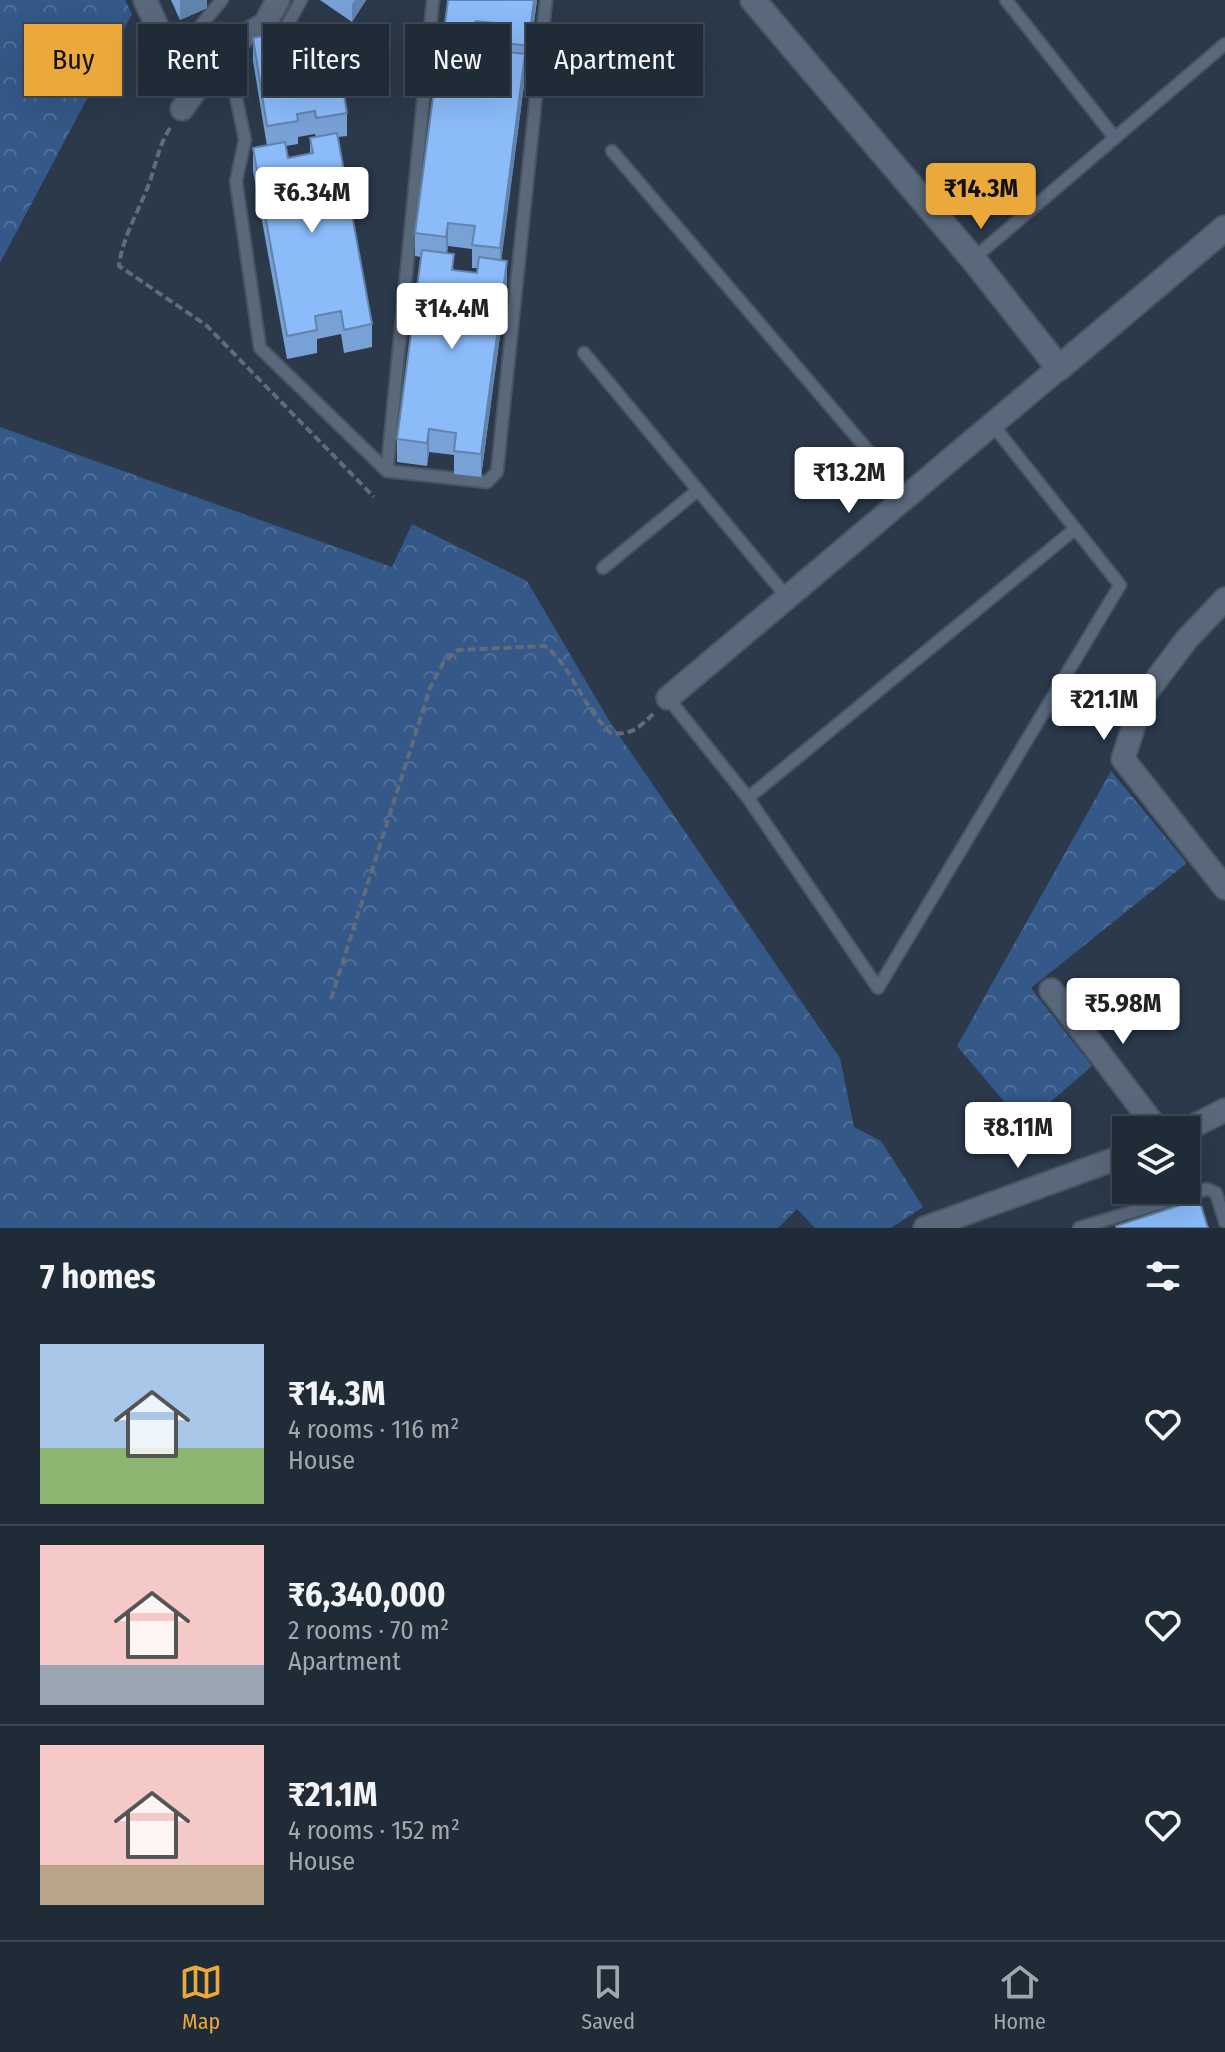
<!DOCTYPE html>
<html lang="en">
<head>
<meta charset="utf-8">
<style>
  :root { --surface:#202b38; --page:#2d3743; --text:#f1f3f6; --muted:#a2a7ae; --line:#3d4753; --accent:#eca93b }
  body { margin:0; font-family:"Fira Sans Condensed",sans-serif; background:var(--page); color:var(--text); height:100vh; display:flex; flex-direction:column; font-size:30px; white-space:nowrap }
  * { box-sizing:border-box; margin:0 }
  p { font-size:26px; color:var(--muted) }
  .icon { flex:none; width:44px; height:44px; fill:none; stroke:currentColor; stroke-width:2; stroke-linecap:round; stroke-linejoin:round }
  .map { position:relative; height:1228px; overflow:hidden }
  .drawer { display:flex; flex-direction:column; background:var(--surface); flex:1 }
  .drawer>* { flex:none }
  .hud { position:absolute; left:24px; top:24px; width:800px; height:72px; display:flex; gap:16px }
  .controls { position:absolute; left:1112px; top:1116px; display:grid; gap:16px }
  .controls a { display:grid; place-items:center; width:88px; height:88px; border-radius:0px; background:var(--surface); box-shadow:0 8px 32px #0002,0 0 0 2px var(--line); font-size:40px }
  .price { position:absolute; translate:-50% -68px; padding:0 18px; border-radius:8px; background:#fff; color:#222; font-size:26px; line-height:52px; filter:drop-shadow(0 2px 4px #0008) }
  .price::after { content:''; position:absolute; left:50%; top:48px; width:24px; height:18px; margin-left:-12px; background:inherit; clip-path:polygon(0 0,100% 0,50% 100%) }
  .price.selected { background:var(--accent); color:#111 }
  ul { padding:0; list-style:none }
  li { display:flex; align-items:center; gap:24px; height:200px; padding:0 40px }
  li+li { border-top:2px solid var(--line) }
  li span { display:grid; place-items:center; flex:none; width:224px; height:160px; border-radius:0px; color:#555 }
  li>.icon { margin-inline-start:auto }
  span .icon { width:96px; height:96px; fill:#fffc; stroke-width:1 }
  li b { font-size:34px }
  h2 { display:flex; justify-content:space-between; align-items:center; height:96px; padding:0 40px; font-size:34px }
  .pill { padding:0 28px; border-radius:0px; background:var(--surface); box-shadow:0 8px 32px #0002,0 0 0 2px var(--line); font-size:28px; line-height:72px }
  .pill.selected { background:var(--accent); color:#111 }
  .tab-bar { display:flex; justify-content:space-around; align-items:center; height:112px; border-top:2px solid var(--line); background:var(--surface); font-size:22px; color:var(--muted) }
  .tab-bar a { display:grid; justify-items:center; gap:4px }
  .tab-bar .selected { color:var(--accent) }
  .map>svg:first-child { display:block }
  .forest { fill:url(#forest-crowns) }
  .lines { fill:none; stroke-linecap:round; stroke-linejoin:round }
  .service-casing { stroke:#485461; stroke-width:15 }
  .minor-casing { stroke:#485461; stroke-width:26 }
  .tertiary-casing { stroke:#485461; stroke-width:28 }
  .path { stroke:#606c7b; stroke-width:4; stroke-dasharray:8 4; stroke-linecap:butt }
  .service { stroke:#59687b; stroke-width:11 }
  .minor { stroke:#59687b; stroke-width:22 }
  .tertiary { stroke:#59687b; stroke-width:24 }
  .wall { fill:#78a1d6; fill-rule:evenodd }
  .shaded-wall { fill:#6183ae }
  .building { fill:#8bbbf9; stroke:#6183ae; stroke-width:2 }
</style>
</head>
<body>
<div class="map">
<svg width="1225" height="1228" viewBox="0 0 1225 1228">
  <defs>
    <pattern id="forest-crowns" width="20" height="18" patternUnits="userSpaceOnUse" patternTransform="scale(2)"><rect width="20" height="18" fill="#345887"/><path d="M2 6a3 3 0 1 1 6 0M12 15a3 3 0 1 1 6 0" fill="none" stroke="#506f98"/></pattern>
  </defs>
  <rect width="100%" height="100%" fill="#2b394a"/>
  <g class="forest">
    <polygon points="0,0 125,0 132,14 0,263"/>
    <polygon points="0,427 392,567 412,524 527,581 610,722 840,1058 854,1127 881,1141 923,1207 891,1228 815,1228 797,1209 778,1228 0,1228"/>
    <polygon points="1111,771 1187,863 1031,988 1092,1066 1024,1125 957,1046"/>
  </g>
  <g class="lines">
    <defs>
      <g id="service">
        <polyline points="1006,0 1115,138"/>
        <polyline points="284,31 301,0"/>
        <polyline points="226,48 245,140 236,181 260,348 387,471 487,482 497,472 546,0"/>
        <polyline points="172,60 222,0"/>
        <polyline points="612,151 907,496"/>
        <polyline points="973,259 1225,44"/>
        <polyline points="584,353 787,597"/>
        <polyline points="387,471 433,0"/>
        <polyline points="603,568 698,490"/>
        <polyline points="668,698 748,798 878,988 1120,585 992,424"/>
        <polyline points="748,798 1075,529"/>
        <polyline points="1079,1228 1207,1189 1216,1193 1225,1222"/>
      </g>
      <g id="minor">
        <polyline points="145,0 172,60"/>
        <polyline points="182,109 226,47 265,24 278,0"/>
        <polyline points="1225,599 1187,639 1143,697 1123,759 1225,888"/>
        <polyline points="668,698 1059,368"/>
        <polyline points="1051,990 1158,1130"/>
        <polyline points="1186,1130 1225,1110"/>
        <polyline points="925,1228 1126,1155"/>
      </g>
      <polyline id="tertiary" points="753,0 973,259 1059,368 1225,228"/>
    </defs>
    <use href="#service" class="service-casing"/>
    <use href="#minor" class="minor-casing"/>
    <use href="#tertiary" class="tertiary-casing"/>
    <g class="path">
      <path d="M170 128C160 144 157 158 152 175 142 207 123 233 119 266L206 325 374 497"/>
      <path d="M331 999 430 688 443 663 458 650 545 646C572 666 583 709 611 733 630 736 640 727 653 714"/>
    </g>
    <use href="#service" class="service"/>
    <use href="#minor" class="minor"/>
    <use href="#tertiary" class="tertiary"/>
  </g>
  <g class="wall">
    <polygon points="171,0 207,0 207,8 180,20"/>
    <polygon points="320,0 366,0 352,22"/>
    <path d="M537 0 528 69 525 68V77L501 260 507 284 481 477 454 474V455L429 452 427 466 397 462V439L421 257 415 256V233L444 44V31ZM476 44 500 47V51L495 67 473 64V57H474ZM448 246 472 249V268H477V273L454 270 447 254Z"/>
    <path d="M309 28 347 113V136L338 137 372 324V347L344 353 341 334 317 339V353L287 359 253 171V148L267 146 253 61V38L284 53 309 49ZM315 134 316 137 310 138V154L288 158 286 146 298 144V137Z"/>
  </g>
  <g class="shaded-wall">
    <polygon points="180,0 207,0 207,8 180,20"/>
    <polygon points="355,0 366,0 352,22 352,4"/>
    <polygon points="534,0 537,0 528,69 528,46"/>
    <polygon points="476,21 476,44 474,57 474,34"/>
    <polygon points="525,54 525,77 500,271 500,248"/>
    <polygon points="448,223 448,246 446,260 446,237"/>
    <polygon points="507,261 507,284 481,477 481,454"/>
    <polygon points="429,429 429,452 427,466 427,443"/>
  </g>
  <g class="building">
    <polygon points="448,0 534,0 528,46 500,42 503,24 476,21 474,34 444,31"/>
    <polygon points="332,24 347,113 316,118 315,111 297,114 298,121 267,126 253,38 280,33 284,53 313,48 309,28"/>
    <polygon points="440,44 473,48 470,64 495,67 498,51 525,54 500,248 472,245 475,226 448,223 446,237 415,233"/>
    <polygon points="337,133 372,324 344,330 341,311 315,316 317,330 287,336 253,148 285,142 288,158 313,153 310,138"/>
    <polygon points="422,250 454,254 452,270 477,273 479,257 507,261 481,454 454,451 456,433 429,429 427,443 397,439"/>
    <polygon points="1199,1199 1208,1228 1117,1228 1116,1226"/>
  </g>
</svg>
<div class="controls">
<a><svg class="icon" aria-label="layers" viewBox="0 0 24 24"><path d="M12 4l9 5-9 5-9-5zM3 14l9 5 9-5"/></svg></a>
</div>
<b class="price selected" style="left:981px;top:231px">₹14.3M</b>
<b class="price" style="left:312px;top:235px">₹6.34M</b>
<b class="price" style="left:452px;top:351px">₹14.4M</b>
<b class="price" style="left:849px;top:515px">₹13.2M</b>
<b class="price" style="left:1104px;top:742px">₹21.1M</b>
<b class="price" style="left:1123px;top:1046px">₹5.98M</b>
<b class="price" style="left:1018px;top:1170px">₹8.11M</b>
<div class="hud">
<a class="pill selected">Buy</a>
<a class="pill">Rent</a>
<a class="pill">Filters</a>
<a class="pill">New</a>
<a class="pill">Apartment</a>
</div>
</div>
<section class="drawer">
<h2>7 homes<svg class="icon" aria-label="filters" viewBox="0 0 24 24"><path d="M4 7h16M4 17h16"/><circle cx="9" cy="7" r="2"/><circle cx="15" cy="17" r="2"/></svg></h2>
<ul>
<li><span style="background:linear-gradient(#a9c7e8 65%,#8fb573 0)"><svg class="icon" aria-label="home" viewBox="0 0 24 24"><path d="M3 11l9-7 9 7M6 9v11h12V9"/></svg></span><div><b>₹14.3M</b><p>4 rooms · 116 m²</p><p>House</p></div><svg class="icon" aria-label="heart" viewBox="0 0 24 24"><path d="M12 20l-8-8c-3-5 5-10 8-4 3-6 11-1 8 4z"/></svg></li>
<li><span style="background:linear-gradient(#f6c9c9 75%,#9aa5b1 0)"><svg class="icon" aria-label="home" viewBox="0 0 24 24"><path d="M3 11l9-7 9 7M6 9v11h12V9"/></svg></span><div><b>₹6,340,000</b><p>2 rooms · 70 m²</p><p>Apartment</p></div><svg class="icon" aria-label="heart" viewBox="0 0 24 24"><path d="M12 20l-8-8c-3-5 5-10 8-4 3-6 11-1 8 4z"/></svg></li>
<li><span style="background:linear-gradient(#f6c9c9 75%,#b9a48a 0)"><svg class="icon" aria-label="home" viewBox="0 0 24 24"><path d="M3 11l9-7 9 7M6 9v11h12V9"/></svg></span><div><b>₹21.1M</b><p>4 rooms · 152 m²</p><p>House</p></div><svg class="icon" aria-label="heart" viewBox="0 0 24 24"><path d="M12 20l-8-8c-3-5 5-10 8-4 3-6 11-1 8 4z"/></svg></li>
</ul>
</section>
<nav class="tab-bar">
<a class="selected"><svg class="icon" aria-label="map" viewBox="0 0 24 24"><path d="M3 6l6-2 6 2 6-2v14l-6 2-6-2-6 2zM9 4v14M15 6v14"/></svg>Map</a>
<a><svg class="icon" aria-label="saved" viewBox="0 0 24 24"><path d="M7 4h10v16l-5-4-5 4z"/></svg>Saved</a>
<a><svg class="icon" aria-label="home" viewBox="0 0 24 24"><path d="M3 11l9-7 9 7M6 9v11h12V9"/></svg>Home</a>
</nav>
</body>
</html>
